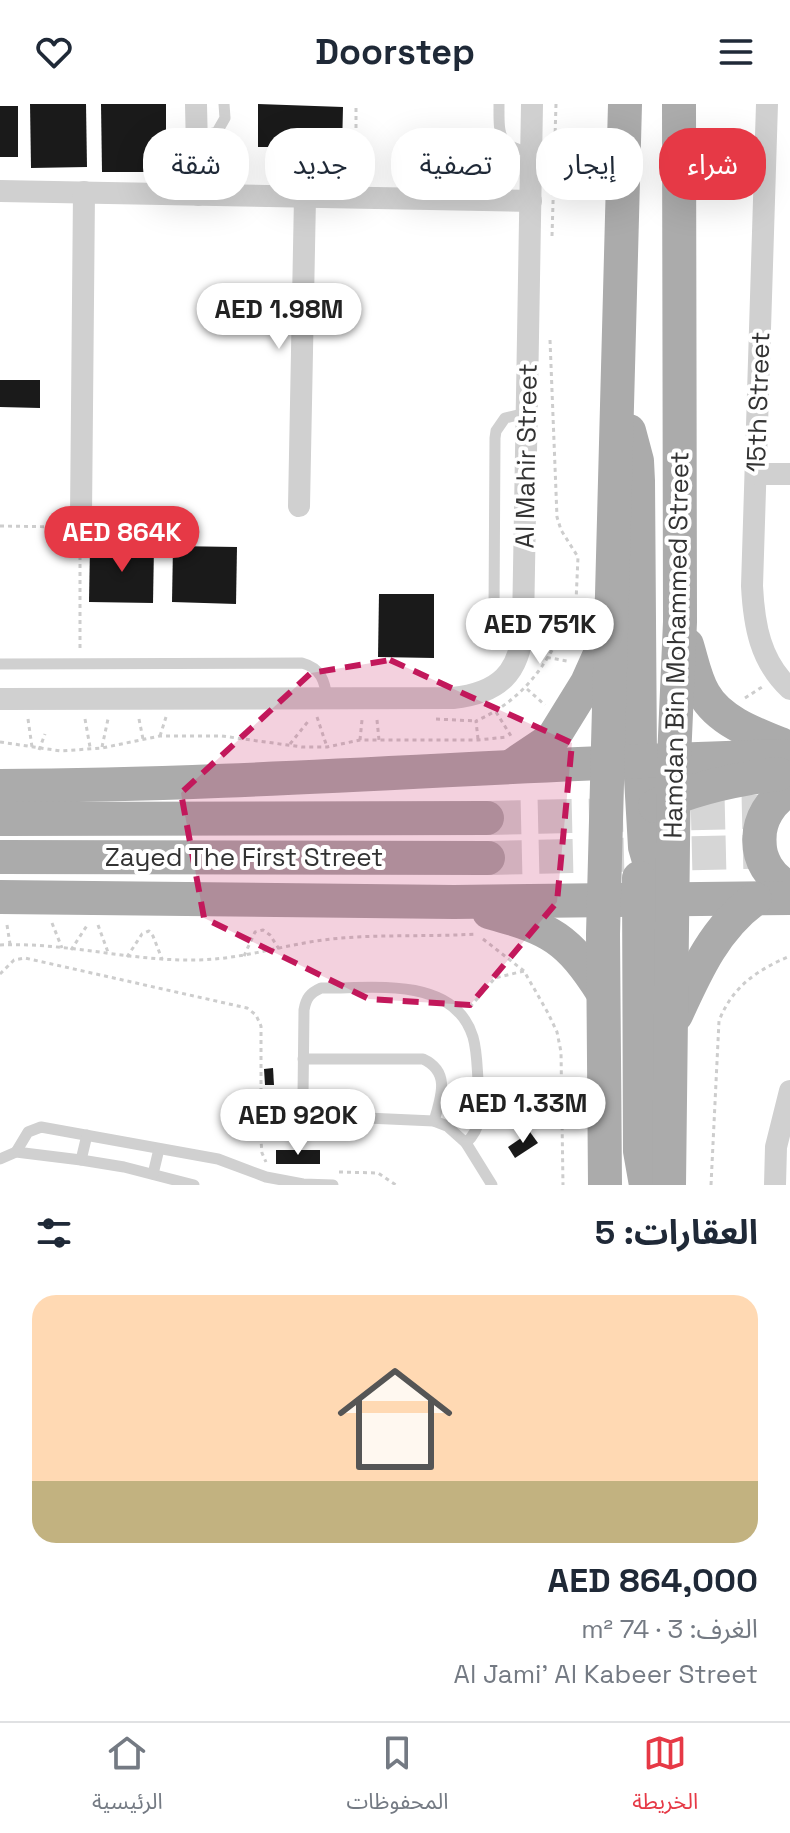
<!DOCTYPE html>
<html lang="ar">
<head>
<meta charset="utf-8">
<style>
  :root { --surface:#fff; --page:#f6f6f7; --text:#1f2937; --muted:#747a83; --line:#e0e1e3; --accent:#e63946 }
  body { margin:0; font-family:"Space Grotesk","Noto Sans Arabic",sans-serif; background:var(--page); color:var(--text); direction:rtl; height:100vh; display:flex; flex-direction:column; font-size:30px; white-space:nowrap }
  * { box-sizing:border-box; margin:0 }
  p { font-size:26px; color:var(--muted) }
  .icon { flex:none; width:44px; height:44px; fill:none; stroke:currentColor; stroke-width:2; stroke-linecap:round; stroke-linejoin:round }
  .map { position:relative; height:1081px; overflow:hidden; direction:ltr }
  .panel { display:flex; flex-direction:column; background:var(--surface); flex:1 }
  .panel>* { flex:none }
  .banner { position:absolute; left:24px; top:24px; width:742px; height:72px; direction:rtl; display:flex; gap:16px }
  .price { position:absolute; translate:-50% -68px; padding:0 18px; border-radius:28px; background:#fff; color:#222; font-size:26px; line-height:52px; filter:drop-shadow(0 2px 4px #0008) }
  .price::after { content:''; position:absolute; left:50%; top:48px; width:24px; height:18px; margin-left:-12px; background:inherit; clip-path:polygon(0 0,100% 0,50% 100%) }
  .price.selected { background:var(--accent); color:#fff }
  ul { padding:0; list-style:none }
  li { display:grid; align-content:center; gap:16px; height:424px; padding:0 32px }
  li span { display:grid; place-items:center; height:248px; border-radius:24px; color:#555 }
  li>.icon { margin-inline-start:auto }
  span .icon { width:144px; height:144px; fill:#fffc; stroke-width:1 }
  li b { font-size:34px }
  h2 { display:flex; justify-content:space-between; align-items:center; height:96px; padding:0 32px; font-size:34px }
  .chip { padding:0 28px; border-radius:32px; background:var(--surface); box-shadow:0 8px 32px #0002; font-size:28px; line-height:72px }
  .chip.selected { background:var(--accent); color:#fff }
  header { display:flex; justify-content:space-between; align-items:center; height:104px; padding:0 32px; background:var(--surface); font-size:36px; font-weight:700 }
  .menu { display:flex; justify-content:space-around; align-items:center; height:112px; border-top:2px solid var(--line); background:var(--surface); font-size:22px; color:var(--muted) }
  .menu a { display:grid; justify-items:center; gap:4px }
  .menu .selected { color:var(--accent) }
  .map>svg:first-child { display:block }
  .building { fill:#1a1a1a }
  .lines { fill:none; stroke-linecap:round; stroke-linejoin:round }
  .primary-tunnel { stroke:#d6d6d6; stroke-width:34; stroke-dasharray:34 17; stroke-linecap:butt }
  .path { stroke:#cdcdcd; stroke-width:3; stroke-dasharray:4 4; stroke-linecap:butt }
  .lane { stroke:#d0d0d0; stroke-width:11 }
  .street { stroke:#d0d0d0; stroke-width:22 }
  .primary { stroke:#ababab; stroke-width:34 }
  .marked { fill:#c2185b; fill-opacity:0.2; stroke:#c2185b; stroke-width:6; stroke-dasharray:16 10; stroke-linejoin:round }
  .labels { text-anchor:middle; stroke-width:8; stroke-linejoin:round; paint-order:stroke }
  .street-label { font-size:26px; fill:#333; stroke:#fff }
</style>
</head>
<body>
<header><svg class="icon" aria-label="menu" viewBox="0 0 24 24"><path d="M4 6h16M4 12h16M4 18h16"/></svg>Doorstep<svg class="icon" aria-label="heart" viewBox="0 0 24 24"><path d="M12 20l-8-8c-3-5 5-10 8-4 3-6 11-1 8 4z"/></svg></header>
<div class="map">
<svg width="790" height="1081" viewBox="0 0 790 1081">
  <rect width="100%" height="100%" fill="#fff"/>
  <g class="building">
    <polygon points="30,0 86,0 87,63 31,64"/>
    <polygon points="101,0 166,0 166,68 102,68"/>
    <polygon points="258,0 343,3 342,45 321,45 321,62 283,62 283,43 258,43"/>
    <rect x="0" y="2" width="18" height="51"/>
    <polygon points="0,276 40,276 40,304 0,303"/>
    <polygon points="90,442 154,442 153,499 89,498"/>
    <polygon points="173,442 237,443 236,500 172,498"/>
    <polygon points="379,490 434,490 434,554 378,553"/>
    <polygon points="273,964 274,981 265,981 264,965"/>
    <polygon points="530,1028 538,1039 515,1054 508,1043"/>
    <rect x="276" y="1046" width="44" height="14"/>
  </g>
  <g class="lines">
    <g class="primary-tunnel">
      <polyline points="487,714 790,707"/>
      <polyline points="488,754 790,747"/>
    </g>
    <g class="path">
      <polyline points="356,72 356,0"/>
      <polyline points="552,132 556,0"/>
      <polyline points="550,236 557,413 561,426 578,453 574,542"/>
      <polyline points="0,422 64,423"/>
      <polyline points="80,544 80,432"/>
      <polyline points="539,552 567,557"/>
      <polyline points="527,585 545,601"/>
      <polyline points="745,594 762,583"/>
      <polyline points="496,608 511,632"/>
      <polyline points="317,613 327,643"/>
      <polyline points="28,615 32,643"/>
      <polyline points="85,615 90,643"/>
      <polyline points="139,615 143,635"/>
      <polyline points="436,615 476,617"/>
      <polyline points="377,616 379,636"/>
      <polyline points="160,632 166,613"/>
      <path d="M478 635 476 617C514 600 538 574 557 537L574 539"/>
      <polyline points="360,636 362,616"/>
      <polyline points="0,638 61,647 102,644 160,632 222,632 302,643 327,643 360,636 478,636 507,633"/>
      <polyline points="290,640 310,615"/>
      <polyline points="102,643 108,615"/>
      <polyline points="39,646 45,630"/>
      <polyline points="52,819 62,844"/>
      <polyline points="7,821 10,840"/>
      <polyline points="98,821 109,851"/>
      <polyline points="483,835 524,867 548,909 557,928 561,948 563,1081"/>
      <path d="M0 841C65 838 129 857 194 856 241 856 285 840 331 835 379 830 429 833 477 830"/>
      <polyline points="71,846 88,820"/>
      <polyline points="244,852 255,828 263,826 270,831 279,845"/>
      <polyline points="127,853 142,830 149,827 153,832 162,855"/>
      <polyline points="0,870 14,856 25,854 247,904 256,911 261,922 261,1037 262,1049 266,1058"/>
      <polyline points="470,903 495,874 524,867"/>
      <polyline points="339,1068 378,1069 396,1081"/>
      <path d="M711 1081 719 917C732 883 757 866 790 852"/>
    </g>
    <g class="lane">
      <path d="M499 0C499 30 497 44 532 48"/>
      <polyline points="197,33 217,28 225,14 224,0"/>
      <polyline points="523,523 504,519 494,508 495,334 496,327 505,314 526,309"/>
      <path d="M0 560 302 559C321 564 325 577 327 595"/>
      <path d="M321 884C372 885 454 871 473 933 477 947 477 962 478 976 480 1000 485 1021 466 1039L447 1022 434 1017 322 1012 308 1006 303 992 304 906C306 894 310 889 321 884Z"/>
      <path d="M303 955H423C451 968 441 993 434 1017"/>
      <polyline points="466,1039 492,1081"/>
      <polyline points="16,1048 28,1028 41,1023 218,1055 266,1073 303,1080 333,1081"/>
      <polyline points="0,1055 16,1048 81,1056 124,1063 194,1081"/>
      <polyline points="81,1056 87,1031"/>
      <polyline points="153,1070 159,1045"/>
    </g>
    <g class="street">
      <polyline points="196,0 198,91"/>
      <path d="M767 0 752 482C754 521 760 557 790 585"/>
      <polyline points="0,87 531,97"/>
      <polyline points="756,370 790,370"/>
      <polyline points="299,402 305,93"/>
      <polyline points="81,412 84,88"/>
      <path d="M0 595 453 594C499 589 520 569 523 523L532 0"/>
      <polyline points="775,1081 776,1043 790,987"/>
    </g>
    <g class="primary">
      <polyline points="629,327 637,357 638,377 640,657 645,743 654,774 672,795"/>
      <path d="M687 541C692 557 695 575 704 590 720 619 761 632 790 644"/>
      <polyline points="513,661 553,634 587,579 604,541"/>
      <path d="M0 682C264 681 527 658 790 652"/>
      <path d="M790 686C750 707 748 764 790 784"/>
      <path d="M655 702C694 684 736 675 778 670"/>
      <polyline points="0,715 487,714"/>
      <polyline points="0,753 488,754"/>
      <polyline points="639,774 640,1047 646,1081"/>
      <polyline points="0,793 454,798 790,794"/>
      <path d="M489 808C551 825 568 834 603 889"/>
      <path d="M676 911C696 867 715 824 755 795"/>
      <polyline points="605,1081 603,830 625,0"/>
      <polyline points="669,1081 674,655 680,518 679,0"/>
    </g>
  </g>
  <path class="marked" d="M390 556 572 639 557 798 470 901 369 895 204 814 181 689 311 569Z"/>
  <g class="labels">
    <g class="street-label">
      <text transform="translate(758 298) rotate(-88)" y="9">15th Street</text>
      <text transform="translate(526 352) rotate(-89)" y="9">Al Mahir Street</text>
      <text transform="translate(676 541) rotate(-89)" y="9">Hamdan Bin Mohammed Street</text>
      <text x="244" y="762">Zayed The First Street</text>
    </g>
  </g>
</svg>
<b class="price" style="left:279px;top:247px">AED 1.98M</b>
<b class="price selected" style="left:122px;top:470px">AED 864K</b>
<b class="price" style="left:540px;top:562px">AED 751K</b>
<b class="price" style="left:523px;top:1041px">AED 1.33M</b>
<b class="price" style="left:298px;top:1053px">AED 920K</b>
<div class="banner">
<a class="chip selected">شراء</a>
<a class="chip">إيجار</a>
<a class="chip">تصفية</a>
<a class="chip">جديد</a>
<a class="chip">شقة</a>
</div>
</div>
<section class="panel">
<h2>العقارات: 5<svg class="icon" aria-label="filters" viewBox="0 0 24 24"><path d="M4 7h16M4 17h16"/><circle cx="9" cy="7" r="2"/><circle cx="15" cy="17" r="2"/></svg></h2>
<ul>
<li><span style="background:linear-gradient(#ffd9b3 75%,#c2b280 0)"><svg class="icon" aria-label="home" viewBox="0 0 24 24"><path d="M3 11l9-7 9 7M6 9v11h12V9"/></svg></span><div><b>AED 864,000</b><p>الغرف: 3 · 74 m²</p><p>Al Jami' Al Kabeer Street</p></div></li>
</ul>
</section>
<nav class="menu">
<a class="selected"><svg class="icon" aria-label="map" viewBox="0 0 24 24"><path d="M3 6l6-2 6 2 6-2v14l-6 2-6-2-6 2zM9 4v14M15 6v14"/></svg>الخريطة</a>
<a><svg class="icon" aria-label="saved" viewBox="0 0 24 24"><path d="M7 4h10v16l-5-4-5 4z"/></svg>المحفوظات</a>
<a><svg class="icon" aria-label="home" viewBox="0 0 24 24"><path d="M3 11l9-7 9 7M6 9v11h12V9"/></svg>الرئيسية</a>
</nav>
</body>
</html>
